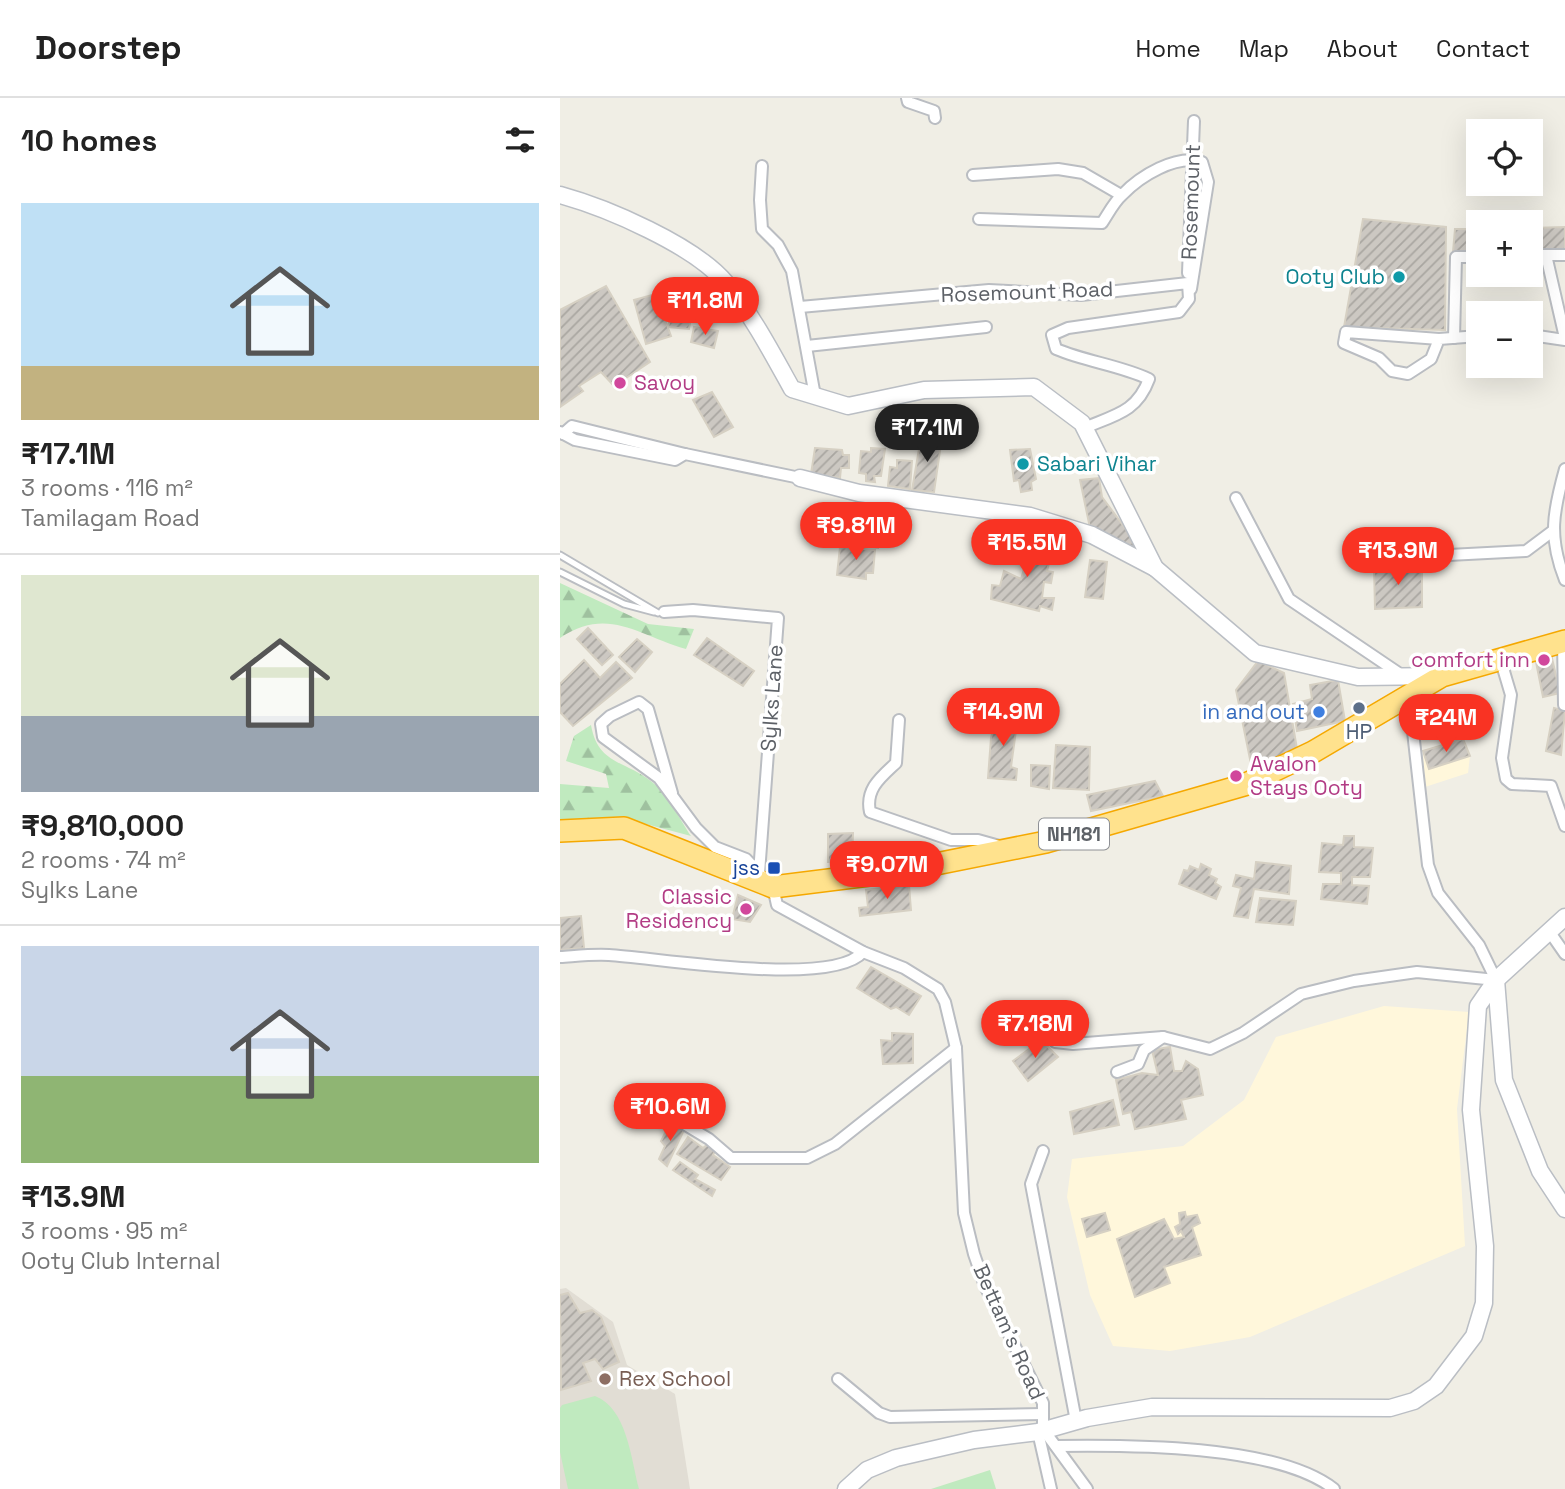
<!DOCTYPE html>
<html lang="en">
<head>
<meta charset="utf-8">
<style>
  :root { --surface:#fff; --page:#f6f6f6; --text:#222; --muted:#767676; --line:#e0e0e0; --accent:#f93323 }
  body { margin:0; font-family:"Space Grotesk",sans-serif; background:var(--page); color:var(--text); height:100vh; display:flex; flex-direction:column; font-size:26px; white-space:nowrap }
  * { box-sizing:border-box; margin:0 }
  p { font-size:23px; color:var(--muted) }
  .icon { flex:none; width:38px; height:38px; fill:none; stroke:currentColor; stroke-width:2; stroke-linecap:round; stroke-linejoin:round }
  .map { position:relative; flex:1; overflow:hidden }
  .side { display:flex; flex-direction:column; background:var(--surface); width:560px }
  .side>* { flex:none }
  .buttons { position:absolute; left:906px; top:21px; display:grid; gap:14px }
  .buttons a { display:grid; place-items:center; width:77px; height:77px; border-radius:0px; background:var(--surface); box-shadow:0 7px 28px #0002; font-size:35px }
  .price { position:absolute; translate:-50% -60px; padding:0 16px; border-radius:24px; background:var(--accent); color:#fff; font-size:23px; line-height:46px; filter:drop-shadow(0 2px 4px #0008) }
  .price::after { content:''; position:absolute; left:50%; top:42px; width:21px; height:16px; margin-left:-10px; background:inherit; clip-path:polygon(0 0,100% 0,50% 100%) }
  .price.selected { background:#222; color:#fff }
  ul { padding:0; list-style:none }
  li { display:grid; align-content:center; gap:14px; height:371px; padding:0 21px }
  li+li { border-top:2px solid var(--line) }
  li span { display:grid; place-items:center; height:217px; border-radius:0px; color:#555 }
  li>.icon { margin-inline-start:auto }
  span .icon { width:126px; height:126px; fill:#fffc; stroke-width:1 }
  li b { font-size:30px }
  h2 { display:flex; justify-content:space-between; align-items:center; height:84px; padding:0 21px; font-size:30px }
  header { display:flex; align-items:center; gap:42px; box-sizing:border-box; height:98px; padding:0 35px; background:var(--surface); border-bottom:2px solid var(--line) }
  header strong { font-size:33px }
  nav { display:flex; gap:38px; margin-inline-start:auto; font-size:24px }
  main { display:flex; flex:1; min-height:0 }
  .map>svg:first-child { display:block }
  .commercial { fill:#fff7db }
  .education { fill:#e1ddd4 }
  .green { fill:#c0eabf }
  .forest { fill:url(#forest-firs) }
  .building { fill:url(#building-hatch); stroke:#d6d0c3; stroke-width:2 }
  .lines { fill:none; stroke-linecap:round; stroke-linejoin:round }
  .lane-casing { stroke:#babdc2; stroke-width:9 }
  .street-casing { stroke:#babdc2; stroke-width:14 }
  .secondary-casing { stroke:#babec4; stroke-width:19 }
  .highway-casing { stroke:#f5a800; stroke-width:24 }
  .lane { stroke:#fff; stroke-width:5 }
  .street { stroke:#fff; stroke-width:10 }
  .secondary { stroke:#fff; stroke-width:16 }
  .highway { stroke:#ffe28d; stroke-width:21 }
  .culture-dot { fill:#0f9aa8; stroke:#fff; stroke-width:2.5 }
  .hotel-dot { fill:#d1479c; stroke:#fff; stroke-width:2.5 }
  .service-dot { fill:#5c6f8a; stroke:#fff; stroke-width:2.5 }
  .shop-dot { fill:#3f7fe0; stroke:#fff; stroke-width:2.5 }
  .transit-dot { fill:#1a4fb4; stroke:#fff; stroke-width:2.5 }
  .education-dot { fill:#8d6e63; stroke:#fff; stroke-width:2.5 }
  .labels { text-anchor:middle; stroke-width:7; stroke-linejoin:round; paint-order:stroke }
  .shield { fill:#fff; stroke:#8e9095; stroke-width:2 }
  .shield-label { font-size:19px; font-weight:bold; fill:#5d6167 }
  .street-label { font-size:21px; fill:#5d6167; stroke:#fff }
  .culture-label { font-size:21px; fill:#0d838f; stroke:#fff; text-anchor:end }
  .hotel-label { font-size:21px; fill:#b23c85; stroke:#fff; text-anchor:start }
  .shop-label { font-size:21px; fill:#366cbe; stroke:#fff; text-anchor:end }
  .service-label { font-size:21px; fill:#4e5e75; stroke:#fff }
  .transit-label { font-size:21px; fill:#164399; stroke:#fff; text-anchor:end }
  .education-label { font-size:21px; fill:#785e54; stroke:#fff; text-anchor:start }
</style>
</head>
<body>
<header>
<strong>Doorstep</strong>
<nav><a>Home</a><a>Map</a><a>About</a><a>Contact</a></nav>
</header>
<main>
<section class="side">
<h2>10 homes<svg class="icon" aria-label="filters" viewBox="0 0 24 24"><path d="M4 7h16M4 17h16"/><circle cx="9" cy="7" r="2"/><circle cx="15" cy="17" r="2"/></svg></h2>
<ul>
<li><span style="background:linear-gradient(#bfe0f5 75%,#c2b280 0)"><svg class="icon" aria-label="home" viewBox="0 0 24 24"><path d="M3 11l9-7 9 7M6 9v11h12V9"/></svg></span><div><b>₹17.1M</b><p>3 rooms · 116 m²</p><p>Tamilagam Road</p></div></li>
<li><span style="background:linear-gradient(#dfe7d0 65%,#9aa5b1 0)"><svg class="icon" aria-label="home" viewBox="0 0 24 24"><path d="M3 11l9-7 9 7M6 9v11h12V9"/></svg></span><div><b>₹9,810,000</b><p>2 rooms · 74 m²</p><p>Sylks Lane</p></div></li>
<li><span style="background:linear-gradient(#c9d6e8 60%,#8fb573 0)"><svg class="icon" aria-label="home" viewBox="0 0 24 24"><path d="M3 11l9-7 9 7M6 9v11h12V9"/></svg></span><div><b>₹13.9M</b><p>3 rooms · 95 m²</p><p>Ooty Club Internal</p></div></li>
</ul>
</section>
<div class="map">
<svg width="1005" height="1391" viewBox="0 0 1005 1391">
  <defs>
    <pattern id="forest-firs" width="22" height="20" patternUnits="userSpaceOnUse" patternTransform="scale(1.75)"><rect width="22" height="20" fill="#c0eabf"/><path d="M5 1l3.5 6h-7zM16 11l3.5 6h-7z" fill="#9fc19f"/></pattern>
    <pattern id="building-hatch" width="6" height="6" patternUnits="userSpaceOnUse" patternTransform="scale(1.75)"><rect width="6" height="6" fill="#ccc8c2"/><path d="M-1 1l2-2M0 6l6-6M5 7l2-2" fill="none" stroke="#a9a6a1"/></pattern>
  </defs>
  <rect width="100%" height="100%" fill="#f0eee5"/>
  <g class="commercial">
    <polygon points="903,641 910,658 908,675 865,689 863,653"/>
    <polygon points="824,908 909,914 897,1011 905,1148 690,1239 610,1253 553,1248 530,1197 507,1099 512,1061 623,1048 684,1002 716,939"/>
  </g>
  <polygon class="education" points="6,1190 53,1224 67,1267 115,1296 130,1391 0,1391 0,1191"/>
  <g class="green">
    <path d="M35 1298C67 1310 71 1361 79 1391H8L0 1354V1310L2 1307Z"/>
    <polygon points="430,1372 436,1391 371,1391"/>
  </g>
  <g class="forest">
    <path d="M0 485 88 526 134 531 126 551C77 537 48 508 0 540Z"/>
    <path d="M31 627C38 667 65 662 92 684 108 696 120 722 131 738L67 721 0 722V686L49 690 46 676 6 663 14 638Z"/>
  </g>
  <g class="building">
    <polygon points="803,121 886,129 885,232 784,229"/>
    <polygon points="1005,129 1005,153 971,153 971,130"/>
    <polygon points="895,131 919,131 919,154 893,154"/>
    <polygon points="46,188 90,264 54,288 41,274 19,288 23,293 0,309 0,212"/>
    <polygon points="96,196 111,238 86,246 74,202"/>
    <polygon points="115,203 133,208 129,231 108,229"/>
    <polygon points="134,229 158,233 154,250 131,244"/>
    <polygon points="152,294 173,329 154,339 133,302"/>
    <polygon points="361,339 382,339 374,394 352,392"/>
    <polygon points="255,350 282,352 283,357 289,357 289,370 281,370 280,380 251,376"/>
    <polygon points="311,350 325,351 321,378 314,378 315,384 306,383 306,376 299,375 301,353 311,354"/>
    <polygon points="470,351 476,381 471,384 472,392 461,394 459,382 454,383 450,352"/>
    <polygon points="337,362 352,363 350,391 328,388 330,369 337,370"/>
    <polygon points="539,380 542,399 579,449 576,456 530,430 520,382"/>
    <polygon points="287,408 322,413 322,428 312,429 311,437 318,437 318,450 299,448 299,441 248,434 250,416 261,410 281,411"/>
    <polygon points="457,443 493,449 487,473 493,474 491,485 484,484 482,500 494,500 492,512 480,508 479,513 431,501 432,487 440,488 444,473 461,481 466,464 455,461"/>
    <polygon points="280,449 315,452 313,475 306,475 306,481 277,477"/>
    <polygon points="530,462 547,464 543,501 525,499"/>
    <polygon points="862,468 862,509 815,511 814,469"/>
    <polygon points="28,530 53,557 42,567 17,541"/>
    <polygon points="147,540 194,573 183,588 134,557"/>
    <polygon points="77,541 92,554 75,574 59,559"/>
    <polygon points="991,556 1000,595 983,599 975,559"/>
    <polygon points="24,562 40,580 56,564 72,580 13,628 0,614 0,586"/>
    <polygon points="698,563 724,575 737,651 692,671 676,592"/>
    <polygon points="778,582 785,623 737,633 733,606 752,601 750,587"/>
    <polygon points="994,610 1005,613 1001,657 986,653"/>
    <polygon points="437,614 458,618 451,669 457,671 456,682 428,680 431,640"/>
    <polygon points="903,641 910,658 869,671 863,653"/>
    <polygon points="496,647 530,649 529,692 493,690"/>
    <polygon points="471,667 490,668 489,691 471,688"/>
    <polygon points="595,683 603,698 531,713 527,697"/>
    <polygon points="293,735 292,763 268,764 268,736"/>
    <polygon points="784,738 794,738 794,749 813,750 810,779 792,779 792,787 809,788 807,806 761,801 763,786 781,786 781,775 759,774 762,745 783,747"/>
    <polygon points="696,764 731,768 729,796 694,791 688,820 674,818 681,790 673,788 676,777 694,781"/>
    <polygon points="641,766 651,771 649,777 657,781 655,785 661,789 656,801 619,786 624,772 628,773 630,768 639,772"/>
    <polygon points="349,787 351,812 300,818 299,810 308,809 306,792"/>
    <polygon points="178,797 201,807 190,824 172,821"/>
    <polygon points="700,800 736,803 733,827 696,824"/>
    <polygon points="21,818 24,850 0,852 0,820"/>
    <polygon points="311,869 361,898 349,917 336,909 331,911 297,890"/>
    <polygon points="332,935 353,936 353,965 323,966 321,942 332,943"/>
    <polygon points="481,942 498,959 468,983 453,963"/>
    <polygon points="610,949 614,973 622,973 626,963 638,971 643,997 621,1002 626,1021 575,1031 571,1014 563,1016 556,982 582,975 598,977 592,952"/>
    <polygon points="553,1002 559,1027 514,1036 510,1014"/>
    <polygon points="110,1025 124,1032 107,1068 99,1061 105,1048 101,1043"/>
    <polygon points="128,1039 143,1050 148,1046 156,1052 153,1057 170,1069 161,1082 117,1056"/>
    <polygon points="120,1064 138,1077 135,1081 155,1092 152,1098 113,1072"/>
    <polygon points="625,1114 626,1119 637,1117 640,1125 632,1129 641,1157 604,1169 610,1185 575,1199 557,1141 604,1121 614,1141 624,1139 621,1133 618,1136 615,1129 620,1126 619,1115"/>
    <polygon points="545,1115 550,1132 527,1139 522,1121"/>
    <polygon points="8,1195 20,1215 32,1212 41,1219 59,1264 43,1271 35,1261 23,1265 31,1283 1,1292 0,1197"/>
  </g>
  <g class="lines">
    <defs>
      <g id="lane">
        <polyline points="0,457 98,515"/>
        <polyline points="0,474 64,506 94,514"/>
      </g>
      <g id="street">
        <polyline points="347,0 348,4 374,13 375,20"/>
        <polyline points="202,68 200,102 202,131 218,147 232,173 255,298"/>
        <polyline points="413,77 498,71 523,75 561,97"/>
        <path d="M419 121 542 125C548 116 554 104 562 97 580 78 616 56 642 64L648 84 631 191"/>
        <polyline points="971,157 986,157 1005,240"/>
        <polyline points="986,157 1005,157"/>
        <polyline points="628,175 634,23"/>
        <path d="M240 209 429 192 521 197 628 185 629 201 619 214 508 230 492 237 496 251C527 264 559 267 589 281 577 314 555 317 524 330"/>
        <polyline points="971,237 1005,242"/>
        <polyline points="894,240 896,159 919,159"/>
        <polyline points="879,241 871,261 848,276 832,273 819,260 784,245 786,234 879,241 919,238"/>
        <polyline points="247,248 426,229"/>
        <polyline points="0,334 15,342 115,362 125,356 240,380"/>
        <polyline points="3,336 12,328 125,356"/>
        <path d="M1005 371C993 414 988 439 1005 482"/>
        <polyline points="676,400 729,501 840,576"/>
        <polyline points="831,460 966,453 994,432"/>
        <polyline points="104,514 133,512 218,520 199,775 213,789 217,807 303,854 344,870 378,891 385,904 396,950 404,1115 414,1156 425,1188 483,1305 483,1331 527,1391"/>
        <polyline points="1003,543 1004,607"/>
        <polyline points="940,560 951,597 942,660 946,681 952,686 991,688 1005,728"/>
        <polyline points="849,598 868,767 878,795 919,847 936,882"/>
        <path d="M339 622 336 665C321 679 305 691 310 714L391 742H418L443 749"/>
        <polyline points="112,695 88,611 79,604 50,618 41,626 43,639 99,680 136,730 155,749 186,761 199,775"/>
        <polyline points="989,833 1005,856"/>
        <path d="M0 859C16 858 33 856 49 857 99 860 272 890 303 854"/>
        <polyline points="495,944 513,946 603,939 650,951 683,935 741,896 794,883 857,874 936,882"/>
        <polyline points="557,974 578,966 584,952 603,939"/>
        <polyline points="109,1017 149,1041 171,1060 247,1060 275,1046 396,950"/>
        <polyline points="483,1053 471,1086 516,1323"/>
        <polyline points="278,1281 319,1315 330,1319 483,1316"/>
        <polyline points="478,1334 491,1391"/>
        <path d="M496 1348C567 1347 717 1346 774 1391"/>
      </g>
      <g id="secondary">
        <path d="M0 97C47 110 134 147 166 185 192 217 212 255 232 291L288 308 364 292 474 289 522 325 595 470 695 555 798 579 882 578"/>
        <polyline points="240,380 299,395 470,418 532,437 595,470"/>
        <polyline points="936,882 944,982 980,1073 1005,1111"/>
        <polyline points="286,1391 307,1372 336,1360 414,1342 478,1334 527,1320 592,1309 830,1310 854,1303 876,1288 914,1238 924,1205 925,1148 911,1012 918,908 936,882 1005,819"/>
      </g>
      <polyline id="highway" points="0,733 64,730 213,789 341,773 486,744 684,687 753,654 882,578 1005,543"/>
    </defs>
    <use href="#lane" class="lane-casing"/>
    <use href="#street" class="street-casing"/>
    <use href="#secondary" class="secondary-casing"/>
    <use href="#highway" class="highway-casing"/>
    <use href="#lane" class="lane"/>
    <use href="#street" class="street"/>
    <use href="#secondary" class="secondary"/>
    <use href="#highway" class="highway"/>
  </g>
  <g class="culture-dot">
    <circle cx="839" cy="179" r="7"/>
    <circle cx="463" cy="366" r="7"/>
  </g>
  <g class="hotel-dot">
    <circle cx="60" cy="285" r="7"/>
    <circle cx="984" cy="562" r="7"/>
    <circle cx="676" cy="678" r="7"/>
    <circle cx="186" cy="811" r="7"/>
  </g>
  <circle class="service-dot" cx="799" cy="610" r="7"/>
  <circle class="shop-dot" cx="759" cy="614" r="7"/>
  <rect class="transit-dot" x="207" y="763" width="14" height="14" rx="3.5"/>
  <circle class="education-dot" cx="45" cy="1281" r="7"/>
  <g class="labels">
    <rect class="shield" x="479" y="720.5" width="70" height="31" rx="5"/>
    <g class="shield-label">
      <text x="514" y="743">NH181</text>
    </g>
    <g class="street-label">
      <text transform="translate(631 104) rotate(-88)" y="7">Rosemount</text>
      <text transform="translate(467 194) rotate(-2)" y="7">Rosemount Road</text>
      <text transform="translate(212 600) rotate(-86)" y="7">Sylks Lane</text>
      <text transform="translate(449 1234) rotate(66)" y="7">Bettam's Road</text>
    </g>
    <g class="culture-label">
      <text x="825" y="186">Ooty Club</text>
      <text x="477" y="373" text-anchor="start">Sabari Vihar</text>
    </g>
    <g class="hotel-label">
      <text x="74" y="292">Savoy</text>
      <text x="970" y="569" text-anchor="end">comfort inn</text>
      <text x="690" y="673">Avalon<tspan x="690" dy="24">Stays Ooty</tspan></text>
      <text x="172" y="806" text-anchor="end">Classic<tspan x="172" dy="24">Residency</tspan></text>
    </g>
    <g class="shop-label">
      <text x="745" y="621">in and out</text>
    </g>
    <g class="service-label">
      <text x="799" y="641">HP</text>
    </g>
    <g class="transit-label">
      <text x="200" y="777">jss</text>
    </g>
    <g class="education-label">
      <text x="59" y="1288">Rex School</text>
    </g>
  </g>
</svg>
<div class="buttons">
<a><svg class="icon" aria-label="locate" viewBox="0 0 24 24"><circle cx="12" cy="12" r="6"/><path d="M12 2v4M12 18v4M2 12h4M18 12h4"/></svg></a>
<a>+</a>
<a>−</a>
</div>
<b class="price" style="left:145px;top:239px">₹11.8M</b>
<b class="price selected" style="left:367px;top:366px">₹17.1M</b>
<b class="price" style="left:296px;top:464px">₹9.81M</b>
<b class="price" style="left:467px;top:481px">₹15.5M</b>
<b class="price" style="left:838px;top:489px">₹13.9M</b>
<b class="price" style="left:443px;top:650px">₹14.9M</b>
<b class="price" style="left:886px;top:656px">₹24M</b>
<b class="price" style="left:327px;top:803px">₹9.07M</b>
<b class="price" style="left:475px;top:962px">₹7.18M</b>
<b class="price" style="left:110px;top:1045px">₹10.6M</b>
</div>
</main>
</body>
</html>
